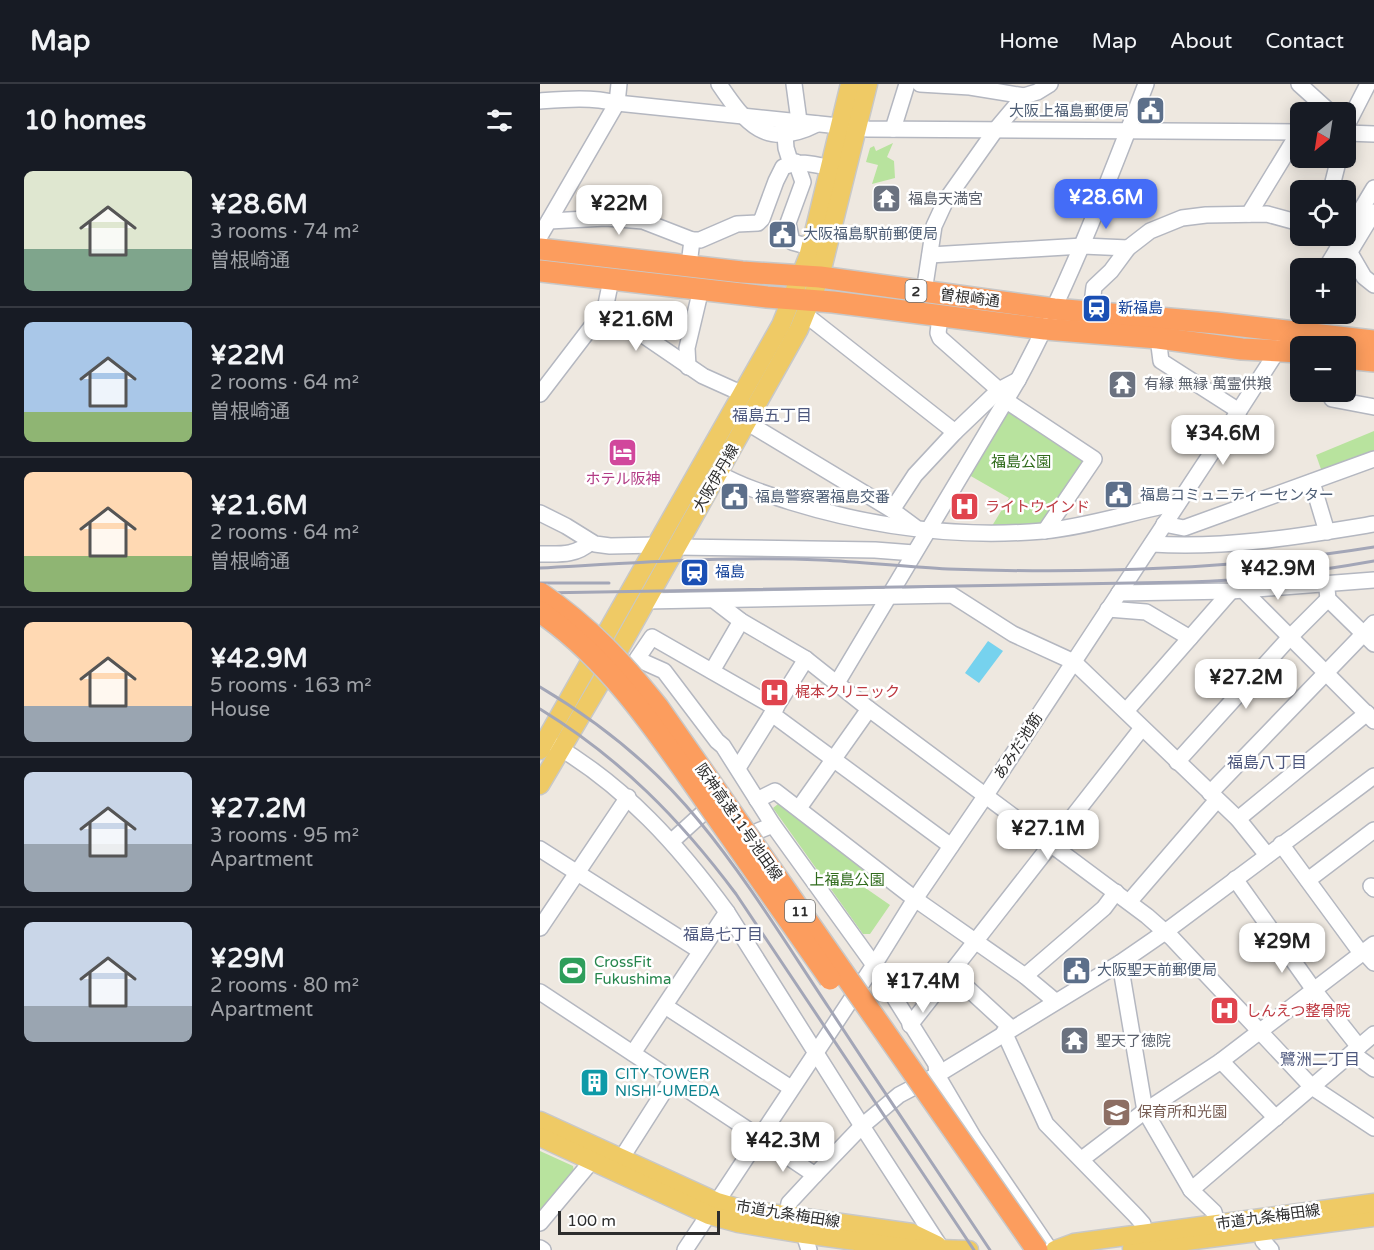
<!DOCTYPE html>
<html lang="en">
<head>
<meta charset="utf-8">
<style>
  :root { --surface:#171b24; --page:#242831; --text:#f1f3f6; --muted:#9ea1a6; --line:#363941; --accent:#446cf7 }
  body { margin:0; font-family:"Varela Round","Noto Sans JP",sans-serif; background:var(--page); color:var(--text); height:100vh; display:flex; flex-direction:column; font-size:22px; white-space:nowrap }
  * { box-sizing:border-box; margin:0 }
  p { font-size:20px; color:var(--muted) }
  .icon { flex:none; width:33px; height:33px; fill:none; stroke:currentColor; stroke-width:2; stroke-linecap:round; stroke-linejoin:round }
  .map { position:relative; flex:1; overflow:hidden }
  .drawer { display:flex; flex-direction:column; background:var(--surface); width:540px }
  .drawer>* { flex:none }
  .needle { width:39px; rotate:210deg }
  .fabs { position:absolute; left:750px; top:18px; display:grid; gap:12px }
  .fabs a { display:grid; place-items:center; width:66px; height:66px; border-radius:9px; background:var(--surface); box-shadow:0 3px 15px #0003; font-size:30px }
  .scale { position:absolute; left:18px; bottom:15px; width:162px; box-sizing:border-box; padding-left:6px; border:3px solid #2d2d2d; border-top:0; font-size:16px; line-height:21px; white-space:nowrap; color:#2d2d2d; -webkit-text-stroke:4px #fff; paint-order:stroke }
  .price { position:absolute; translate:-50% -51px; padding:0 14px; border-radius:12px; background:#fff; color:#222; font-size:20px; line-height:39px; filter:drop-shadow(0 2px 3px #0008) }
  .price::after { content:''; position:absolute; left:50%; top:36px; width:18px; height:14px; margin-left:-9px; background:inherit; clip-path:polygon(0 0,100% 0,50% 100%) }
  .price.active { background:var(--accent); color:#fff }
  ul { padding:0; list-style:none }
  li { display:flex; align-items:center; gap:18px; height:150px; padding:0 24px }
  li+li { border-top:2px solid var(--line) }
  li span { display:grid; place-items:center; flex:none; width:168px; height:120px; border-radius:9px; color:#555 }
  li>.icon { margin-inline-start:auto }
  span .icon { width:72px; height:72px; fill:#fffc; stroke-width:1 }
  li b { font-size:26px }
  h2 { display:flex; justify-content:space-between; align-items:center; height:72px; padding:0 24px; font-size:26px }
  header { display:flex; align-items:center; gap:36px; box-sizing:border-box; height:84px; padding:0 30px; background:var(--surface); border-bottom:2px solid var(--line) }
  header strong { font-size:28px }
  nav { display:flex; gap:33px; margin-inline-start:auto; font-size:21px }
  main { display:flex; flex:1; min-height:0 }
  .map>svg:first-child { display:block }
  .green { fill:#b8e39e }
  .water { fill:#76d2ee }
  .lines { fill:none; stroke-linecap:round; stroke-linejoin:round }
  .minor-casing { stroke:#b4b7c0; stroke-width:18 }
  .major-casing { stroke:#c8c8c8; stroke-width:21 }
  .highway-casing { stroke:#c8c8c8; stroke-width:24 }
  .minor { stroke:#fff; stroke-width:15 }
  .major { stroke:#efca65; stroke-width:18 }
  .highway { stroke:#fc9d5e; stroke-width:21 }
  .rail { stroke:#a3a6b7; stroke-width:3 }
  .highway-bridge-casing { stroke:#c8c8c8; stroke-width:24; stroke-linecap:butt }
  .highway-bridge { stroke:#fc9d5e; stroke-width:21 }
  .labels { text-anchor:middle; stroke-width:5; stroke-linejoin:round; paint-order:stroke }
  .shield { fill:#fff; stroke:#6c6c6c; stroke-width:1.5 }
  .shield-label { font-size:14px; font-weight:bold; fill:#2d2d2d }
  .service-label { font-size:15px; fill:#4e5e75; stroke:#fff; text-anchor:start }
  .worship-label { font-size:15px; fill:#5b616d; stroke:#fff; text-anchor:start }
  .street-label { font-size:15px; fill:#2d2d2d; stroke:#fff }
  .transit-label { font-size:15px; fill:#164399; stroke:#fff; text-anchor:start }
  .park-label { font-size:15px; fill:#306b1c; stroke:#fff }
  .hotel-label { font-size:15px; fill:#b23c85; stroke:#fff }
  .health-label { font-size:15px; fill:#be3a42; stroke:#fff; text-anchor:start }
  .leisure-label { font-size:15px; fill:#27864d; stroke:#fff; text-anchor:start }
  .culture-label { font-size:15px; fill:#0d838f; stroke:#fff; text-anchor:start }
  .education-label { font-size:15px; fill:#785e54; stroke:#fff; text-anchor:start }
  .neighbourhood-label { font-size:16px; fill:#4e587e; stroke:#fff }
</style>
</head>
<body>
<header>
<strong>Map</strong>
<nav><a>Home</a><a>Map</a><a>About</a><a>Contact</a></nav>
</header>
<main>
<section class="drawer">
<h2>10 homes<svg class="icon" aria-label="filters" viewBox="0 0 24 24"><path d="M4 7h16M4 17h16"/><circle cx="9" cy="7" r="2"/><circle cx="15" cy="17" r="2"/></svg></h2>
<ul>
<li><span style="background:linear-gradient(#dfe7d0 65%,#7fa58c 0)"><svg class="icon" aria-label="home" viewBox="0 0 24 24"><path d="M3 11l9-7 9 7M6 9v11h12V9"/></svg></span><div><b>¥28.6M</b><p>3 rooms · 74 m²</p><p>曽根崎通</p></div></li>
<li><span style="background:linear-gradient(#a9c7e8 75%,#8fb573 0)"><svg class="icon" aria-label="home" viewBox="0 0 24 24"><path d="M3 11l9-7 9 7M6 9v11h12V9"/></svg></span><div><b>¥22M</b><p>2 rooms · 64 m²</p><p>曽根崎通</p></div></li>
<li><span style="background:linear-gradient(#ffd9b3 70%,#8fb573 0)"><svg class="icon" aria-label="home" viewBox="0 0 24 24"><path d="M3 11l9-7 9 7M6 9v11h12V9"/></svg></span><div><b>¥21.6M</b><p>2 rooms · 64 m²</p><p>曽根崎通</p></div></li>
<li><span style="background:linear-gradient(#ffd9b3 70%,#9aa5b1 0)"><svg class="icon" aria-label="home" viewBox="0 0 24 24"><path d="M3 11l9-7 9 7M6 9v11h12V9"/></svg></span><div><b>¥42.9M</b><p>5 rooms · 163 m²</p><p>House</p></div></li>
<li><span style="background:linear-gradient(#c9d6e8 60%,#9aa5b1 0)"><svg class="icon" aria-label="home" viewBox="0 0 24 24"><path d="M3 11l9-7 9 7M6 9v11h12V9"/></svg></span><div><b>¥27.2M</b><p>3 rooms · 95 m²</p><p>Apartment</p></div></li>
<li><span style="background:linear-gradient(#c9d6e8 70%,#9aa5b1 0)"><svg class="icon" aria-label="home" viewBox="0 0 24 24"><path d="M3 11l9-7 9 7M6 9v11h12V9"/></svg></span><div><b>¥29M</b><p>2 rooms · 80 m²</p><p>Apartment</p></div></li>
</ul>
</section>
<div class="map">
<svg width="834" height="1166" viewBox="0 0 834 1166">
  <rect width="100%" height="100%" fill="#eee8e0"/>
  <g class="green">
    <polygon points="353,59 347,73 354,77 355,94 332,100 338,81 326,78 330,64 334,62 336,67"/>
    <polygon points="471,327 544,374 545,379 505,440 452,442 469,414 429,391 466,328"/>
    <polygon points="834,347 834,369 782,388 776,371"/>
    <polygon points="238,720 332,790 324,803 350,821 330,850 323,850 233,724"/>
    <polygon points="0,1067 33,1082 34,1087 0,1129"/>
  </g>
  <polygon class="water" points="448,557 463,567 439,599 425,589"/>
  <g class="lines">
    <defs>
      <g id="minor">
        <path d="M179 0C206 40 226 66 277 40"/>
        <polyline points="254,0 259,37"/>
        <polyline points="380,0 430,3 484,12"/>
        <polyline points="759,0 790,28"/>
        <path d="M0 17C27 15 51 13 77 19L328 45 760 48"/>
        <polyline points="806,43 828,0"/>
        <polyline points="353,45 367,0"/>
        <polyline points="806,49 834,50"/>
        <polyline points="245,51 246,64 251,80"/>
        <polyline points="256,78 263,98 248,139 252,158 270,163"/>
        <polyline points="791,106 799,74"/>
        <polyline points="709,130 759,48"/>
        <polyline points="9,137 66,134 103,137 152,156 149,181"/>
        <polyline points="0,152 77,19 79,0"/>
        <path d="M152 156H160L197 140 218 139 222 135 236 97 243 83C259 76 273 80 290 84"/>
        <polyline points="810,169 824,193 834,201"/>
        <polyline points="390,171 543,162 588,164"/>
        <polyline points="786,184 834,104"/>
        <polyline points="800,184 834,128"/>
        <polyline points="384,208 394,142 406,116 457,44 484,12 497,8 510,0"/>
        <polyline points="65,225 163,292 203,310"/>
        <polyline points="551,228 554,203 571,187 588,164 610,147 642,134 666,131 727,130 760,139"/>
        <polyline points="266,231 415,348"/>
        <polyline points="400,233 398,249 400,254 459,306"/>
        <polyline points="618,254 621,277 699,327"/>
        <polyline points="148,283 147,264 161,205"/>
        <polyline points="793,308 792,315 834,323"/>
        <polyline points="0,310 65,225 71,196"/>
        <polyline points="465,316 554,375 505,447"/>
        <polyline points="208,339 352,426 375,443"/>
        <path d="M178 389C201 402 226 410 251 418 332 443 418 454 503 447 547 443 594 427 638 419"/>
        <polyline points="772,398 787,448"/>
        <polyline points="352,426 375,391 415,348 459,306 478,296"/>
        <polyline points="0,429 26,442 55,460 70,462 117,461"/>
        <polyline points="624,440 644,444 834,375"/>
        <path d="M612 460C686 465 761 452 834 440"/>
        <polyline points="136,463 335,466 374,469"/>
        <path d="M0 470C20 470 35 472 51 458"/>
        <polyline points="787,505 788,515 834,560"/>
        <polyline points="703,506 834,637"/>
        <polyline points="579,509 691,507 834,496"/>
        <polyline points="105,517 412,511 473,550 534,578 698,735 727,771"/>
        <polyline points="175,517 201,537 266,575 329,625 607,832 632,854 772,1003 834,1044"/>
        <polyline points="568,525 606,528 650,554"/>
        <polyline points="172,587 201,537"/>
        <path d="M297 599 478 296C529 201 567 101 606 0"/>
        <polyline points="236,624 112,553 97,575 124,587 177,657 183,662 233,741 334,881 396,980 397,991 434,1054 510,1166"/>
        <polyline points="586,627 691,507"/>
        <polyline points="232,630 411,762"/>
        <path d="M13 660C85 702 139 762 187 828L322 1042 401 1164"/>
        <polyline points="637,678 751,552 788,515"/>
        <polyline points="198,684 266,575"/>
        <polyline points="670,709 834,539"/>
        <polyline points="217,716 235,707 375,815 485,892 515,917"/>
        <polyline points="259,724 329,625"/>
        <polyline points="698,735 827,629"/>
        <polyline points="198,755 233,741"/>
        <polyline points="132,757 164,728"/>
        <polyline points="741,760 818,865 824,868 834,879"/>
        <polyline points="0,765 160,867"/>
        <polyline points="695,795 774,906 819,963"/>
        <polyline points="768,796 834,746"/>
        <polyline points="831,802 834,805"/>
        <polyline points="589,818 677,716"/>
        <polyline points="0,844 88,713"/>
        <polyline points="580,879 605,1027 651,1106 674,1128 677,1139"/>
        <polyline points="410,888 471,944"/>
        <polyline points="485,892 564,824 576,808"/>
        <polyline points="0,908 207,1045 217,1055 229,1060 275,1091"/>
        <polyline points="125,922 251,1004"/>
        <polyline points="370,941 602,644"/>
        <polyline points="464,948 506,1040 595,1131 603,1140 606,1161"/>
        <polyline points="93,969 187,828"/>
        <polyline points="812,969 834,985"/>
        <polyline points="681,977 736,1034"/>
        <polyline points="81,1075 132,995"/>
        <polyline points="542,1075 605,1027 681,977 834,860"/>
        <polyline points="651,1106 834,950"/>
        <polyline points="247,1131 249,1119 275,1091 322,1042 359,1011 397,991 580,879 625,848 834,692"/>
        <polyline points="0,1139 51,1078"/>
        <polyline points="724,1146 723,1157 731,1166"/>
        <polyline points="264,1150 269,1166"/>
        <polyline points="0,1164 3,1166"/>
        <polyline points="145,1166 334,881 375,815 446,711 682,353 738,266 772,230"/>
      </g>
      <g id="major">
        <polyline points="0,666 241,241 268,173 310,0"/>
        <polyline points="0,701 62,596 259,245 280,193 328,0"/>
        <polyline points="0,1037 177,1118 201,1125 372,1149 397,1161"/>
        <polyline points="0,1053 169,1131 198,1139 264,1150 367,1164 429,1166"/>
        <polyline points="592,1164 834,1133"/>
        <polyline points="515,1166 534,1159 834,1119"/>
      </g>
      <g id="highway">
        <polyline points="0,165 202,188 280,193 514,225 676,239 834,257"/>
        <polyline points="0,187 227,213 293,218 505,245 618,254 702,265 760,268"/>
        <polyline points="806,274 834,277"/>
      </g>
    </defs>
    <use href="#minor" class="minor-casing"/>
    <use href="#major" class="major-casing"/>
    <use href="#highway" class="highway-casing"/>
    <use href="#minor" class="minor"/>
    <use href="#major" class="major"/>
    <use href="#highway" class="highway"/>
    <g class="rail">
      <path d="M0 484C93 479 188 472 281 476 324 478 366 483 408 485 551 490 693 486 834 463"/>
      <polyline points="0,499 69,499"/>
      <path d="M0 509 649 498C712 496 773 488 834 477"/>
      <path d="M0 603C59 638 115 683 159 737 207 795 247 861 289 924 342 1005 396 1085 450 1166"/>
      <path d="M0 625C80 674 140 735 196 810L434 1166"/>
    </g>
    <defs>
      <g id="highway-bridge">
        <path d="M0 509C49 543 81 577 118 623L497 1166"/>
        <path d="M0 528C71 577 118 649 167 719 208 778 249 836 290 895"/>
      </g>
    </defs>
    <use href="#highway-bridge" class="highway-bridge-casing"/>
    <use href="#highway-bridge" class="highway-bridge"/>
  </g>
  <defs>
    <symbol id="civic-square" viewBox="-11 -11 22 22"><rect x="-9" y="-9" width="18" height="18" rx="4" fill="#5c6f8a" stroke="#fff"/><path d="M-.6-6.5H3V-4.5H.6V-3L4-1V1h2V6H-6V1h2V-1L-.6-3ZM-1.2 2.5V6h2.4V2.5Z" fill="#fff"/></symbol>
    <symbol id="temple-square" viewBox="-11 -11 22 22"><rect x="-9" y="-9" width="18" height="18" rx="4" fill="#6b7280" stroke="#fff"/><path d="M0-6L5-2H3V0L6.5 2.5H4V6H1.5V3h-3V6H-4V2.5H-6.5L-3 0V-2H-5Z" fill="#fff"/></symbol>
    <symbol id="station-square" viewBox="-11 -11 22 22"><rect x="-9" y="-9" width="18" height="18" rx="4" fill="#1a4fb4" stroke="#fff"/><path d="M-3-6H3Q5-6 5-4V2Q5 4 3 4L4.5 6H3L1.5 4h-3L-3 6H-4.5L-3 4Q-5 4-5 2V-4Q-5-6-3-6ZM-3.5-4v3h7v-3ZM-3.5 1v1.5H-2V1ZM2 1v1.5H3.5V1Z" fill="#fff"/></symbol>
    <symbol id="hotel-square" viewBox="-11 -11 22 22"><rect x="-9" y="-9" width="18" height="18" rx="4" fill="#d1479c" stroke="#fff"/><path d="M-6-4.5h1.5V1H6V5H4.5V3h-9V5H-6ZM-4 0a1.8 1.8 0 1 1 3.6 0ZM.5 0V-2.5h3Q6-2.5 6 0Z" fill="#fff"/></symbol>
    <symbol id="hospital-square" viewBox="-11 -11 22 22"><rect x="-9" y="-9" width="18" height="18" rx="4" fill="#e0444e" stroke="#fff"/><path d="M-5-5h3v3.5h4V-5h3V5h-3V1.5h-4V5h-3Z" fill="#fff"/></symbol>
    <symbol id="stadium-square" viewBox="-11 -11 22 22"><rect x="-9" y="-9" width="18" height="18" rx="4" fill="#2e9e5b" stroke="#fff"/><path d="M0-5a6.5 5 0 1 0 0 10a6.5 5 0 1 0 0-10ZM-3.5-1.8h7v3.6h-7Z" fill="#fff"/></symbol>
    <symbol id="building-square" viewBox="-11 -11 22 22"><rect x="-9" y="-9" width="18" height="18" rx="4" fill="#0f9aa8" stroke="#fff"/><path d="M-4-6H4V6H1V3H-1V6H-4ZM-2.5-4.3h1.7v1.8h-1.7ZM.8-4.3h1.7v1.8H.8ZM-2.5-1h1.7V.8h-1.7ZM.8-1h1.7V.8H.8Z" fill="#fff"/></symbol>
    <symbol id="school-square" viewBox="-11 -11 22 22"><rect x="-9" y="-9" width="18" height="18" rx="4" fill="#8d6e63" stroke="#fff"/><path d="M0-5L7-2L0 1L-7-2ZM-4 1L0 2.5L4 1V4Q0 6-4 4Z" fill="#fff"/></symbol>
  </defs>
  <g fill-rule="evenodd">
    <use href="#civic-square" x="594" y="10" width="33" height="33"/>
    <use href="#temple-square" x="330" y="98" width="33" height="33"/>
    <use href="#civic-square" x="226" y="134" width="33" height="33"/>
    <use href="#station-square" x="540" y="208" width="33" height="33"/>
    <use href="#temple-square" x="566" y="284" width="33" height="33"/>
    <use href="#hotel-square" x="66" y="352" width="33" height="33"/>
    <use href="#civic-square" x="562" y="394" width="33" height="33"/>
    <use href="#civic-square" x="178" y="396" width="33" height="33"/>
    <use href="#hospital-square" x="408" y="406" width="33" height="33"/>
    <use href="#station-square" x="138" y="472" width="33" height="33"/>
    <use href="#hospital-square" x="218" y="592" width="33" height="33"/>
    <use href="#civic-square" x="520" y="870" width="33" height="33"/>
    <use href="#stadium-square" x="16" y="870" width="33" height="33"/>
    <use href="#hospital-square" x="668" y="910" width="33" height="33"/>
    <use href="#temple-square" x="518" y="940" width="33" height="33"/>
    <use href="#building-square" x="38" y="982" width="33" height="33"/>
    <use href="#school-square" x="560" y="1012" width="33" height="33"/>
  </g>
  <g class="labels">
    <g class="shield">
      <rect x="365.5" y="196" width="21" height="22" rx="4.5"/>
      <rect x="245" y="816" width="30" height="22" rx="4.5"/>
    </g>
    <g class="shield-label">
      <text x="376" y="212">2</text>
      <text x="260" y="832">11</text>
    </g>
    <g class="service-label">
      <text x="589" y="32" text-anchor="end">大阪上福島郵便局</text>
      <text x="263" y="155">大阪福島駅前郵便局</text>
      <text x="600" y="416">福島コミュニティーセンター</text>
      <text x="215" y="418">福島警察署福島交番</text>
      <text x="557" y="891">大阪聖天前郵便局</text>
    </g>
    <g class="worship-label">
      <text x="368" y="120">福島天満宮</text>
      <text x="604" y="305">有縁 無縁 萬霊供羪</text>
      <text x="556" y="962">聖天了徳院</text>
    </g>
    <g class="street-label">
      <text transform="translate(430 214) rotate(7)" y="5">曽根崎通</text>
      <text transform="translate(176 394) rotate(-60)" y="5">大阪伊丹線</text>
      <text transform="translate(478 662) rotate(-57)" y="5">あみだ池筋</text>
      <text transform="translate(199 738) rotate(55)" y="5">阪神高速11号池田線</text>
      <text transform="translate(248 1130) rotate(9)" y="5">市道九条梅田線</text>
      <text transform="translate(728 1133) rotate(-8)" y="5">市道九条梅田線</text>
    </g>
    <g class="transit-label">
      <text x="578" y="229">新福島</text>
      <text x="175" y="493">福島</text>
    </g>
    <g class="park-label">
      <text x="481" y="383">福島公園</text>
      <text x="307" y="801">上福島公園</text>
    </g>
    <g class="hotel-label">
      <text x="83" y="400">ホテル阪神</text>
    </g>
    <g class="health-label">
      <text x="445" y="428">ライトウインド</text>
      <text x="255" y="613">梶本クリニック</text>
      <text x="706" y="932">しんえつ整骨院</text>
    </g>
    <g class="leisure-label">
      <text x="54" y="883">CrossFit<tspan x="54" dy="17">Fukushima</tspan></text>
    </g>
    <g class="culture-label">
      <text x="75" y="995">CITY TOWER<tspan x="75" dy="17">NISHI-UMEDA</tspan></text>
    </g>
    <g class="education-label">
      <text x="597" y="1033">保育所和光園</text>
    </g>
    <g class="neighbourhood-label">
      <text x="232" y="337">福島五丁目</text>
      <text x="727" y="684">福島八丁目</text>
      <text x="183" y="856">福島七丁目</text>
      <text x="780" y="981">鷺洲二丁目</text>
    </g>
  </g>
</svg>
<div class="fabs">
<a><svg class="needle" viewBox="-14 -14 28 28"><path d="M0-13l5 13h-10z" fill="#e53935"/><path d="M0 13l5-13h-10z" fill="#9ea1a6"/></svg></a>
<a><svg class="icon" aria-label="locate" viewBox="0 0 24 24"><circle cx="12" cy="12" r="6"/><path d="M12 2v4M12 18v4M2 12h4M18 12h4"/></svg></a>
<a>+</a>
<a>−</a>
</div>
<div class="scale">100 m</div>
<b class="price active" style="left:566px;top:146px">¥28.6M</b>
<b class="price" style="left:79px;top:152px">¥22M</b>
<b class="price" style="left:96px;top:268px">¥21.6M</b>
<b class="price" style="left:683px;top:382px">¥34.6M</b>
<b class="price" style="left:738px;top:517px">¥42.9M</b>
<b class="price" style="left:706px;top:626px">¥27.2M</b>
<b class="price" style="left:508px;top:777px">¥27.1M</b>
<b class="price" style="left:742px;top:890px">¥29M</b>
<b class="price" style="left:383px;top:930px">¥17.4M</b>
<b class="price" style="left:243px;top:1089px">¥42.3M</b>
</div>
</main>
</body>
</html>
